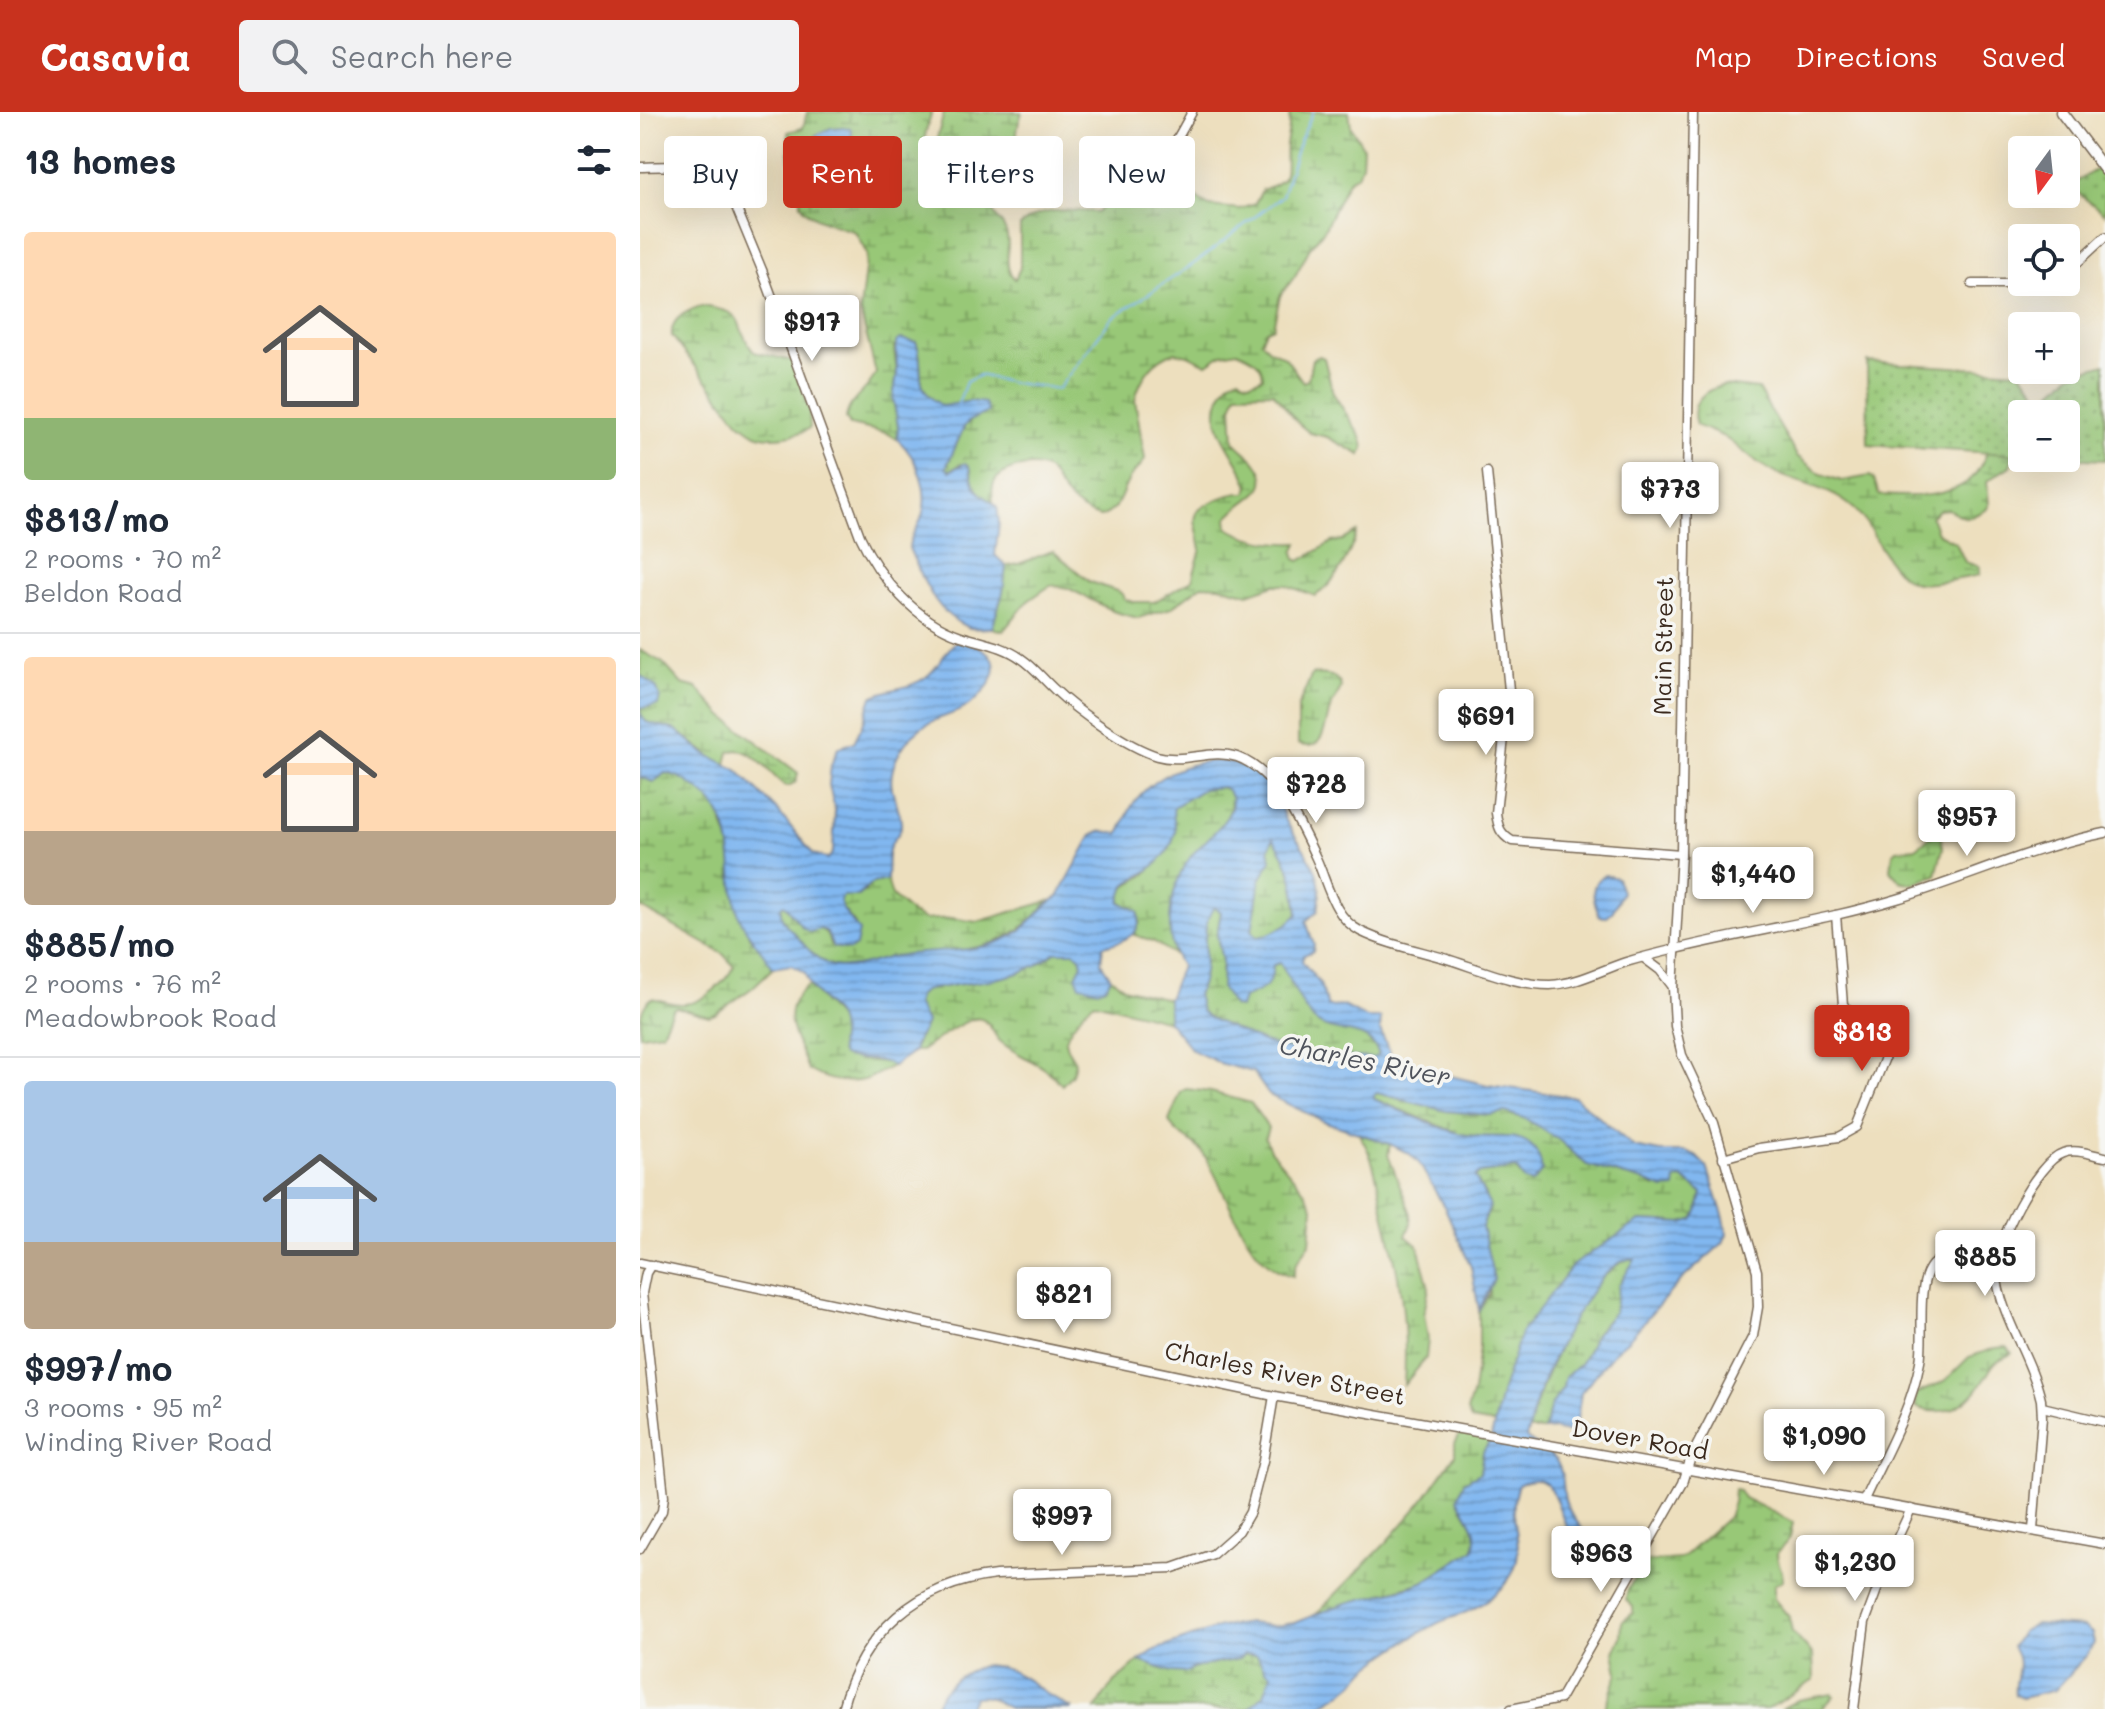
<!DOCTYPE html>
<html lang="en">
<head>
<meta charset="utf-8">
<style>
  :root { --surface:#fff; --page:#f2f2f3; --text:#1f2937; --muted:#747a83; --line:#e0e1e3; --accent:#c8321e }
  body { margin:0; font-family:Mali,sans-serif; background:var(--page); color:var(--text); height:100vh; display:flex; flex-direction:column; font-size:30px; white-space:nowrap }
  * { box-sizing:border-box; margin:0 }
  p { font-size:26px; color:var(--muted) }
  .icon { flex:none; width:44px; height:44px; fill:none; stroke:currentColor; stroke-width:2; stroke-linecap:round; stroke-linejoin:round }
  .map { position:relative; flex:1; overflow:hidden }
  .panel { display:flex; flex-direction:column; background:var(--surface); width:640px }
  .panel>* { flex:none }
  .hud { position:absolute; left:24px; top:24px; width:760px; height:72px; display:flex; gap:16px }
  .needle { width:52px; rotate:195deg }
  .buttons { position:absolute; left:1368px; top:24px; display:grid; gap:16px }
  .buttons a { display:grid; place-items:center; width:72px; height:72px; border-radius:8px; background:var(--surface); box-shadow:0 8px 32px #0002; font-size:40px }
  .price { position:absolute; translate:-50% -68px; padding:0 18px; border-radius:8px; background:#fff; color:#222; font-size:26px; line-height:52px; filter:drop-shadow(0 2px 4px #0008) }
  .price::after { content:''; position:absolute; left:50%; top:48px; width:24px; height:18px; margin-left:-12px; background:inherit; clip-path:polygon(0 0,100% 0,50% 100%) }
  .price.on { background:var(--accent); color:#fff }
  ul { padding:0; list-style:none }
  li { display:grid; align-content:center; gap:16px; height:424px; padding:0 24px }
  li+li { border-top:2px solid var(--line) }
  li span { display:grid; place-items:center; height:248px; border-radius:8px; color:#555 }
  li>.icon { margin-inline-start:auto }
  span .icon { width:144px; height:144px; fill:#fffc; stroke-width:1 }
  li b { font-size:34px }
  h2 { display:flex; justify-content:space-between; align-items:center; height:96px; padding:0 24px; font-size:34px }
  .pill { padding:0 28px; border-radius:8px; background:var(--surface); box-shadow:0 8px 32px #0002; font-size:28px; line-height:72px }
  .pill.on { background:var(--accent); color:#fff }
  header { display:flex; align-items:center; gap:48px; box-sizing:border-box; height:112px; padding:0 40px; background:var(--accent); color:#fff }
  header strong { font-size:38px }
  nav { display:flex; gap:44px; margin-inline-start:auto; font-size:28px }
  .search { width:560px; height:72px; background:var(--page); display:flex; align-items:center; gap:20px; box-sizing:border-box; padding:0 28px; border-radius:8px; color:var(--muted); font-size:30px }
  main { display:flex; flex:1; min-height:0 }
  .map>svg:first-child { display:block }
  .wetland { fill:url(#wetland-marsh); stroke:#6a794a; stroke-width:2; fill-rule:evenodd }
  .park { fill:url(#park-dots); stroke:#6a794a; stroke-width:2 }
  .water { fill:url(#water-rules); stroke:#5e7087; stroke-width:2; fill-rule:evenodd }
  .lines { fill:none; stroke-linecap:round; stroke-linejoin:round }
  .stream { stroke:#81b7f0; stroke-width:2 }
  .minor-casing { stroke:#796956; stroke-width:11 }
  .major-casing { stroke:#796956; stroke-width:13 }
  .minor { stroke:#fff; stroke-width:8 }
  .major { stroke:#fff; stroke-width:10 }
  .labels { text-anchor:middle; stroke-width:7; stroke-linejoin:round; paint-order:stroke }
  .street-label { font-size:24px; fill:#3b2a1e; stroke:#f6f6f2 }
  .water-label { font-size:26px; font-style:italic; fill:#50545d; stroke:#f6f6f2 }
</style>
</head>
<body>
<header>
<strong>Casavia</strong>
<div class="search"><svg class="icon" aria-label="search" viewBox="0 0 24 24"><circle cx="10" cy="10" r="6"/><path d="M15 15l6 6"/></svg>Search here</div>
<nav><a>Map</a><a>Directions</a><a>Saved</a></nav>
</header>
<main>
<section class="panel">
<h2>13 homes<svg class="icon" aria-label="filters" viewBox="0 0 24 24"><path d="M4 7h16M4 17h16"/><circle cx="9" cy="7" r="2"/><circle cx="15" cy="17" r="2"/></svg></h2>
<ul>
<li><span style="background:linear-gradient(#ffd9b3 75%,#8fb573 0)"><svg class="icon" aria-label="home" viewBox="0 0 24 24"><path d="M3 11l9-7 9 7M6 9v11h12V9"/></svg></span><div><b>$813/mo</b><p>2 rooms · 70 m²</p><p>Beldon Road</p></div></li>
<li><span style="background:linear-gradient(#ffd9b3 70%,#b9a48a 0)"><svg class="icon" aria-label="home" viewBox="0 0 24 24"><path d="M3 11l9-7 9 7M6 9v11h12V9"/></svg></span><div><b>$885/mo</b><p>2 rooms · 76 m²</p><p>Meadowbrook Road</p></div></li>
<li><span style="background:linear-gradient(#a9c7e8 65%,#b9a48a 0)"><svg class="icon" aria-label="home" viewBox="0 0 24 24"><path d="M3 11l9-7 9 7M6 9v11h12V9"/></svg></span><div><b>$997/mo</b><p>3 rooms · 95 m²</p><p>Winding River Road</p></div></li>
</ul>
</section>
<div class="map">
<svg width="1465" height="1597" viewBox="0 0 1465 1597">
  <defs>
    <pattern id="wetland-marsh" width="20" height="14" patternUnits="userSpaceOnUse" patternTransform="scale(2)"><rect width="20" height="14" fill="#98c877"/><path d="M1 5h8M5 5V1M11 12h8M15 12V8" fill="none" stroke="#7da361"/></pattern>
    <pattern id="park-dots" width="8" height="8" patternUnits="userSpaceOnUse" patternTransform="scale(2)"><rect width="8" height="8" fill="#98c877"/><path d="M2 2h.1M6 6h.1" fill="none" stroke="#7da361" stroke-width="1.8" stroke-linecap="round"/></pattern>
    <pattern id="water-rules" width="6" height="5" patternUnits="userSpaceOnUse" patternTransform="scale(2)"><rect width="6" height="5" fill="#81b7f0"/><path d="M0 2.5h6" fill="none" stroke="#6b95c2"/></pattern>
  </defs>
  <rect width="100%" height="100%" fill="#f6f6f2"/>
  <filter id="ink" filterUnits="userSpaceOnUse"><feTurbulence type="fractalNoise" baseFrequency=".0125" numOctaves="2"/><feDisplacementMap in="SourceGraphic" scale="16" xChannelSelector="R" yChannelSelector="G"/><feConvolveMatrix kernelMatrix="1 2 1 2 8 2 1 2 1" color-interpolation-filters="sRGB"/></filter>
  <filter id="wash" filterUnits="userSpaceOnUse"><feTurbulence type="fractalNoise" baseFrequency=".006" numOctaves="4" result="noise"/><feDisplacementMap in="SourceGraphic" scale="32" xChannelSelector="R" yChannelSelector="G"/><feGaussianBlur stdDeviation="1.8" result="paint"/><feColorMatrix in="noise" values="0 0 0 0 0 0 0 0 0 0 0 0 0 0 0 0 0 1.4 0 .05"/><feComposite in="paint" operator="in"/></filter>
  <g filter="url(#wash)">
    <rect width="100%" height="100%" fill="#eddfbe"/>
    <g class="wetland">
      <path d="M167 0H292C286 17 279 37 290 53L304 0H382C380 8 376 17 377 25 378 34 385 39 382 49 377 65 359 66 354 80 345 103 360 103 366 120 372 136 361 155 375 167L380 156V114C400 94 431 98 457 100L473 88H487L520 70 525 87 529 91 538 88 544 72 559 88 569 94 600 97 615 92 622 78C655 67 643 59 646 33 648 20 651 13 649 0H709L711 15 723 35 722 52 718 62 708 69 684 118 671 134 655 164 640 184 633 215 626 218 621 229 630 238 645 245 663 270 668 268 672 247 679 244 684 246 693 281 722 327 724 336 721 343 687 325 670 321 659 312 633 280 597 281 592 295 594 329C601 338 612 344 617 352 633 374 616 381 601 393 596 397 591 402 587 406L588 416C608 428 634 432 658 431L654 440 656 447 660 449 692 430 703 428 717 420C710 443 695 472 675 484L646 473H634L608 482 580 474 562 473 531 496 498 506 475 500 428 476 411 473 388 489 363 519 352 516 363 480 366 454C379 455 398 443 413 439L450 470 480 480 486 488 493 490H514L552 468 561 437 555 408 557 400C567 390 591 380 606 381L609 375C599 338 555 311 590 269L599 265C607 273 613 270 623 265 623 250 609 244 597 239L582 242 567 252 548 243 535 240C512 248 500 266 495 288L505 347C502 355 497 356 492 363 480 378 483 397 460 405 443 401 431 391 420 376 417 372 414 364 410 360 398 349 368 355 357 366 351 373 352 381 353 390 337 384 331 374 331 358L321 352 310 359 306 356 324 315 345 292 331 289 302 295C297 291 290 286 287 281 276 268 284 246 276 230L254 235 257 262 253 286 258 314 257 327 247 321 210 313 206 306C209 286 229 279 236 261L220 198 227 142 215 120C200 114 163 108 160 88 159 83 162 75 163 69L150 50 148 20 163 16ZM198 33 213 36 217 60 228 50 226 82 216 88 200 86 203 54 208 42 205 36Z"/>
      <path d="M61 194C112 201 90 210 114 240L154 249 169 298 170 316C158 324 130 328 116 322 110 319 104 314 99 310L32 224C30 206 47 199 61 194Z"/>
      <path d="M1084 273 1118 277 1157 344 1181 362 1202 369 1230 364 1234 367 1239 383C1267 385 1310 387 1332 366 1343 355 1349 334 1356 320L1374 340 1370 354 1347 369 1349 393 1346 398 1331 405H1324L1308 397 1299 398 1291 405 1297 421 1316 431 1325 450 1340 455 1339 463C1325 466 1284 475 1273 470 1244 459 1235 413 1212 395 1190 376 1160 372 1134 360 1115 351 1101 337 1084 325 1075 320 1065 318 1056 313 1049 290 1064 278 1084 273Z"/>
      <path d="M0 538 23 551 42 572 57 576 83 604 158 661 156 670 148 674 144 673C129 662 110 630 89 640L86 652 79 651 36 618 6 610 1 603 0 595 13 594 15 575 0 563Z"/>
      <path d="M672 562C685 563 697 561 701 575 698 584 692 591 689 600 685 618 682 641 658 632V595Z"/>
      <path d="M25 661 40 665 62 679 78 697 93 741 92 764 109 824 124 840 133 856 112 876 75 902 69 904 36 895 32 898 22 920 0 923C0 907 0 895 12 886 22 888 33 893 44 892 62 892 86 870 94 854L83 842 0 795V665L14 670Z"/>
      <path d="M574 675C585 675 589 677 593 687L588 704 538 772 531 801 533 842 513 829 494 823 500 810 498 799 480 790C484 764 498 774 509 758 519 744 527 727 535 712L531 703 534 695 563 677Z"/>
      <polygon points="1295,721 1300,722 1303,736 1296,763 1273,772 1260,769 1251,758 1253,741 1257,738 1276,736"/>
      <path d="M633 725C650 750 655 772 658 802 651 812 629 824 617 825L612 818 620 768 631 748 629 737Z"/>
      <path d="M247 768 252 784 272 802 284 808 312 806 337 810 409 789C362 847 320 835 254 845 234 848 209 861 188 852 169 843 152 822 141 805V794L144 792 163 816C179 816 186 815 190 832L215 812 202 796 200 788 203 784 224 780 232 771Z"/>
      <path d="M573 795H578L581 800 577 823 582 849 581 862 603 886C622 877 632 877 633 853L640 851 674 908C696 915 730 918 739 942L734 946 674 944 623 930 569 906 561 899 557 882C573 855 557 821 573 795Z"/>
      <path d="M415 840H434L440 844 442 852 465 875 471 866 487 877 528 887V909L455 890C446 895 423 922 426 933 427 938 433 945 435 950L432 962 422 973C404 950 383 948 361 930 353 924 351 909 341 907 328 903 292 931 281 939H274C275 927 288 917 283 905 281 900 278 896 276 892L279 883 284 879C330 867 378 873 415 840Z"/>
      <path d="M167 874H170L200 909 218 948 248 950 253 954C244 957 235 965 224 968 204 972 185 968 168 958 157 926 135 900 167 874Z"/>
      <path d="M546 977 571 980 611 991 628 1016 625 1025 630 1038 663 1077 673 1095 670 1131 656 1152 653 1164C604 1153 589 1080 564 1043 555 1028 536 1025 529 1009L541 980Z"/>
      <polygon points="737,981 806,999 850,1003 864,999 886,1007 919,1028 947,1053 1007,1070 1015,1075 1042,1066 1062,1081 1058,1100 1053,1108 1042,1111 1000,1109 933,1153 882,1221 861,1282 855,1312 831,1308 827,1299 833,1280 839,1236 839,1198 850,1181 842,1115 848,1100 845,1083 835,1065 840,1061 876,1056 880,1063 892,1071 844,1025 820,1022 734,987 734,983"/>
      <path d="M719 1022 750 1032 748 1043 771 1102V1111L766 1124 778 1134 789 1176 784 1201 788 1227 786 1246 764 1273C768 1208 760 1167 745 1105 738 1076 736 1048 719 1022Z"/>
      <path d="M990 1146 996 1147 979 1173 974 1200 956 1221 941 1251 925 1266 924 1275 911 1294 904 1318H888C902 1270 941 1165 990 1146Z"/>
      <path d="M1367 1235 1372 1241C1367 1245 1361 1246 1356 1250 1351 1254 1349 1261 1345 1266 1329 1293 1307 1307 1276 1295V1282L1305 1269 1329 1245 1355 1236Z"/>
      <path d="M821 1321 851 1327 843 1340 840 1361 833 1366 822 1395C829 1407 842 1424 833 1438L783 1470 676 1502 747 1430 782 1390 815 1343V1331Z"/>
      <path d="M1094 1377 1099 1378 1104 1386 1153 1410 1150 1426 1137 1441C1137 1453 1143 1457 1143 1468L1134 1473V1487L1149 1505 1152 1520 1173 1543 1174 1568 1128 1597H965L978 1561 974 1540 981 1525 982 1510 993 1501V1495L986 1488 987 1479 1004 1450 1040 1447 1046 1443 1088 1405 1093 1390Z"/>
      <polygon points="604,1542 617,1543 625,1558 632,1562 624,1583 608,1597 456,1597 469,1576 499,1549 531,1560 598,1547"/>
      <polygon points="1192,1582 1194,1584 1182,1597 1141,1597 1158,1588"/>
    </g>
    <g class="park">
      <polygon points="1457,57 1465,65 1465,102 1429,74"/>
      <polygon points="1227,250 1380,259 1395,277 1397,293 1432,262 1465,252 1465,348 1426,346 1426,302 1382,302 1382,343 1228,333"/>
    </g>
    <g class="water">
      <polygon points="204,15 211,17 217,60 220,59 223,50 228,50 226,82 224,86 216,88 197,83 197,58 203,54 208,43 205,36 198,33 187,37 179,36 174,30 176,23 191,16"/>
      <path d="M261 227 276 230C284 246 276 268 287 281 290 286 297 290 302 294L331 289 345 291 348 300 329 309 324 315 306 356 310 359 325 351 329 354C335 380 336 379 357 394L359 411 355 443 366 454 363 480 352 516C344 516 333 518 327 515 294 500 283 467 269 436 269 425 277 418 281 407 291 380 278 346 257 327L258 314 253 286 257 262 256 230Z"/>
      <path d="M319 527C328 528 346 537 351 545 364 562 340 586 326 595 312 604 295 605 281 616 270 624 260 637 255 650 245 678 258 686 261 710 262 721 256 723 251 732 246 741 248 758 247 768L232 771 218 784H203L200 788 202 796 219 819 216 834 210 838 193 835 186 819 180 817 170 820 163 816 144 792 141 794C139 806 145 812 153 820 164 832 174 847 190 853 209 859 232 850 250 845 290 836 332 845 372 824 390 815 400 794 418 785L452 723 461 719 479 722C485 711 488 698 495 689 525 651 590 632 627 670 639 682 640 700 649 714 667 744 686 760 678 799L666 809 674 833 673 839 664 843 662 849 680 872 688 895 703 894 727 906H741L740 918 752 946 765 953 848 973 935 985 994 1035 1020 1040H1046L1056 1044 1067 1055 1084 1106 1087 1122 1083 1131 1039 1170 988 1228 975 1239 941 1281 936 1314 930 1321 914 1317 904 1318 911 1294 923 1275 925 1265 941 1251 956 1222 974 1200 979 1173 995 1147C960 1142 910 1249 900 1278 894 1294 891 1310 886 1326 897 1334 910 1339 917 1350 923 1361 923 1371 924 1382 925 1396 938 1411 946 1422L992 1434 994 1438 988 1454C972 1445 951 1438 937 1428 914 1412 922 1350 878 1373 865 1405 888 1431 872 1462 863 1479 837 1497 819 1503 812 1506 803 1508 796 1512 773 1524 749 1540 729 1555 723 1560 718 1568 712 1573 705 1579 678 1596 670 1597 651 1597 627 1597 608 1597L624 1583 631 1562 625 1558 617 1543 604 1542 599 1547 553 1556 546 1561 532 1560 499 1549 515 1538 580 1515 609 1511 634 1514 654 1511 703 1492 769 1475 783 1470 833 1438C843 1421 825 1402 818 1386L824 1370 840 1361 843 1340 851 1327 861 1282 881 1221 933 1153 1000 1109 1042 1111 1053 1108 1058 1100 1062 1081 1042 1066 1036 1068 1035 1076 1024 1077 1007 1070 947 1053 919 1028 886 1007 865 1000 850 1003 806 999 737 981 734 983V987C761 999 794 1015 822 1022 854 1030 897 1011 902 1059L892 1071 884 1068 876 1056 840 1061 835 1065 850 1094 842 1115 854 1167 839 1198 831 1155 806 1098 779 1051 770 1042 750 1032 683 1009 629 983 613 960 582 952 552 938 528 909V887L541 854C521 824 530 772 552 743 565 727 611 695 583 675L563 677 534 695C531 705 537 711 535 721 529 748 507 760 485 773L480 790 498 799C505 823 482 830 463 834L461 851 471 866 465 875 458 878 440 873 436 864 442 852 440 844 434 840H415C378 873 330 867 284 879L279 883 276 892 286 910C284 920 273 928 274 939L253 954C238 944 219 950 202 944 195 932 205 920 198 907 188 890 170 881 165 861L151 853 133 856C123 838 106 824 99 804 84 756 104 707 53 674 44 667 36 662 25 661L14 670 0 665V600L6 610 36 618 64 641 97 658 137 698 173 742 188 747 193 740 195 699 189 673 191 653 198 636 214 630 223 612 232 585C249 576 270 577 286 565 300 555 305 537 319 527ZM633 726C651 750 655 772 658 802 651 811 629 824 617 825L612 818 620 768 631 748 629 737ZM574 795 581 800 577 823 582 849 581 876 594 895 600 896 603 886C622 877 632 877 633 853L640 851C652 868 659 892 673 907 692 926 727 911 739 942L734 946 674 944 623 930 569 906 561 899 557 882C573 855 556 820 574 795Z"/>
      <polygon points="0,563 16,575 20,585 18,593 0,596"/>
      <path d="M965 763 977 766 982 780 973 799 966 805 959 804C954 788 947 772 965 763Z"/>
      <path d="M1395 1512 1444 1515 1452 1521 1454 1531 1447 1543 1415 1578 1382 1586 1375 1583C1372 1562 1385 1555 1372 1535L1381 1520Z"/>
      <path d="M345 1553C386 1556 398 1582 433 1597 416 1597 387 1597 372 1597 357 1593 354 1582 335 1585L327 1597H294C302 1574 322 1560 345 1553Z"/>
    </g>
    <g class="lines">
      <polyline class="stream" points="318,292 326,270 340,263 367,270 418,277 472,206 555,151 642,84 658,34 673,0"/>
    </g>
  </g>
  <g filter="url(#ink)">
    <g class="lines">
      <defs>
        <g id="minor">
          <path d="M0 55C35 54 69 50 91 83L122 158 220 424C239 466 276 509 321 524 342 531 363 533 382 547 394 555 403 567 414 577 438 600 486 634 517 644 544 652 571 636 597 645 636 659 660 711 676 746 688 772 693 805 720 819 746 832 776 838 804 846 837 856 875 873 910 873 937 872 961 858 986 850 1003 845 1019 841 1036 837 1109 819 1184 809 1257 787 1327 766 1393 735 1465 721"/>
          <path d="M479 68C525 55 530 40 552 0"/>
          <polyline points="1426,155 1438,150 1465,125"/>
          <polyline points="1332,172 1365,172 1382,168"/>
          <path d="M847 360 869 578 856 701C858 715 860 722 872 729L1041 742"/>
          <polyline points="1004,846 1020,858 1033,875"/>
          <polyline points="1083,1046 1119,1036 1199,1025 1217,1015 1244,948 1246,936 1239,924 1203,893 1196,803"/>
          <polyline points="0,1151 634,1284 1465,1432"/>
          <polyline points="1402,1295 1465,1310"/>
          <path d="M1224 1388C1244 1344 1271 1299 1280 1250 1285 1224 1275 1173 1292 1153 1310 1134 1335 1145 1356 1151"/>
          <path d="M1393 1418 1402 1305 1401 1288C1391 1244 1361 1206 1356 1161 1353 1135 1397 1049 1423 1041 1436 1036 1452 1043 1465 1045"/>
          <polyline points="0,1437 22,1399 24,1384 2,1181 6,1161 11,1153"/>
          <path d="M202 1597C222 1520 277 1472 356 1463L533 1456 573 1442 599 1419 610 1400 623 1349 634 1284"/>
          <polyline points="871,1597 920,1587 1043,1371 1051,1345 1113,1224 1118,1195 1117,1159 1074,1011 1042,943 1035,914 1033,876 1041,742 1053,0"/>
          <polyline points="1214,1597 1225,1510 1251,1440 1271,1397"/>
        </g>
        <polyline id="major" points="1421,0 1465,58"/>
      </defs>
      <use href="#minor" class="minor-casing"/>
      <use href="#major" class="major-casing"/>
      <use href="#minor" class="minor"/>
      <use href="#major" class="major"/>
    </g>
  </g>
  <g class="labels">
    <g class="street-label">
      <text transform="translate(1024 534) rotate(-89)" y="8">Main Street</text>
      <text transform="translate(645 1262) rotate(11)" y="8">Charles River Street</text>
      <text transform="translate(1000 1328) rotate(10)" y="8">Dover Road</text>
    </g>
    <g class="water-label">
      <text transform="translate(725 949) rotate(11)" y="9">Charles River</text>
    </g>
  </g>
</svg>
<div class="buttons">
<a><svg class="needle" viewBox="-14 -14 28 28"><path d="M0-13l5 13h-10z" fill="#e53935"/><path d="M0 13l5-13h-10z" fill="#747a83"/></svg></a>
<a><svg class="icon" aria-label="locate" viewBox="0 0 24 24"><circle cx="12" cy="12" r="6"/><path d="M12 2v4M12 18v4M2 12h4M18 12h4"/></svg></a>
<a>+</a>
<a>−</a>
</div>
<b class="price" style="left:172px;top:251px">$917</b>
<b class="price" style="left:1030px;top:418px">$773</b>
<b class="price" style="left:846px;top:645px">$691</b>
<b class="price" style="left:676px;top:713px">$728</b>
<b class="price" style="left:1327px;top:746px">$957</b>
<b class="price" style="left:1113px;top:803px">$1,440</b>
<b class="price on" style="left:1222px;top:961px">$813</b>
<b class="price" style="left:1345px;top:1186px">$885</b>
<b class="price" style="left:424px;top:1223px">$821</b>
<b class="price" style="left:1184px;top:1365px">$1,090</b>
<b class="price" style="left:422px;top:1445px">$997</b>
<b class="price" style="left:961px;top:1482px">$963</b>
<b class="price" style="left:1215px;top:1491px">$1,230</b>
<div class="hud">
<a class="pill">Buy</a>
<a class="pill on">Rent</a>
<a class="pill">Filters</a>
<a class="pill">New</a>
</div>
</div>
</main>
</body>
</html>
